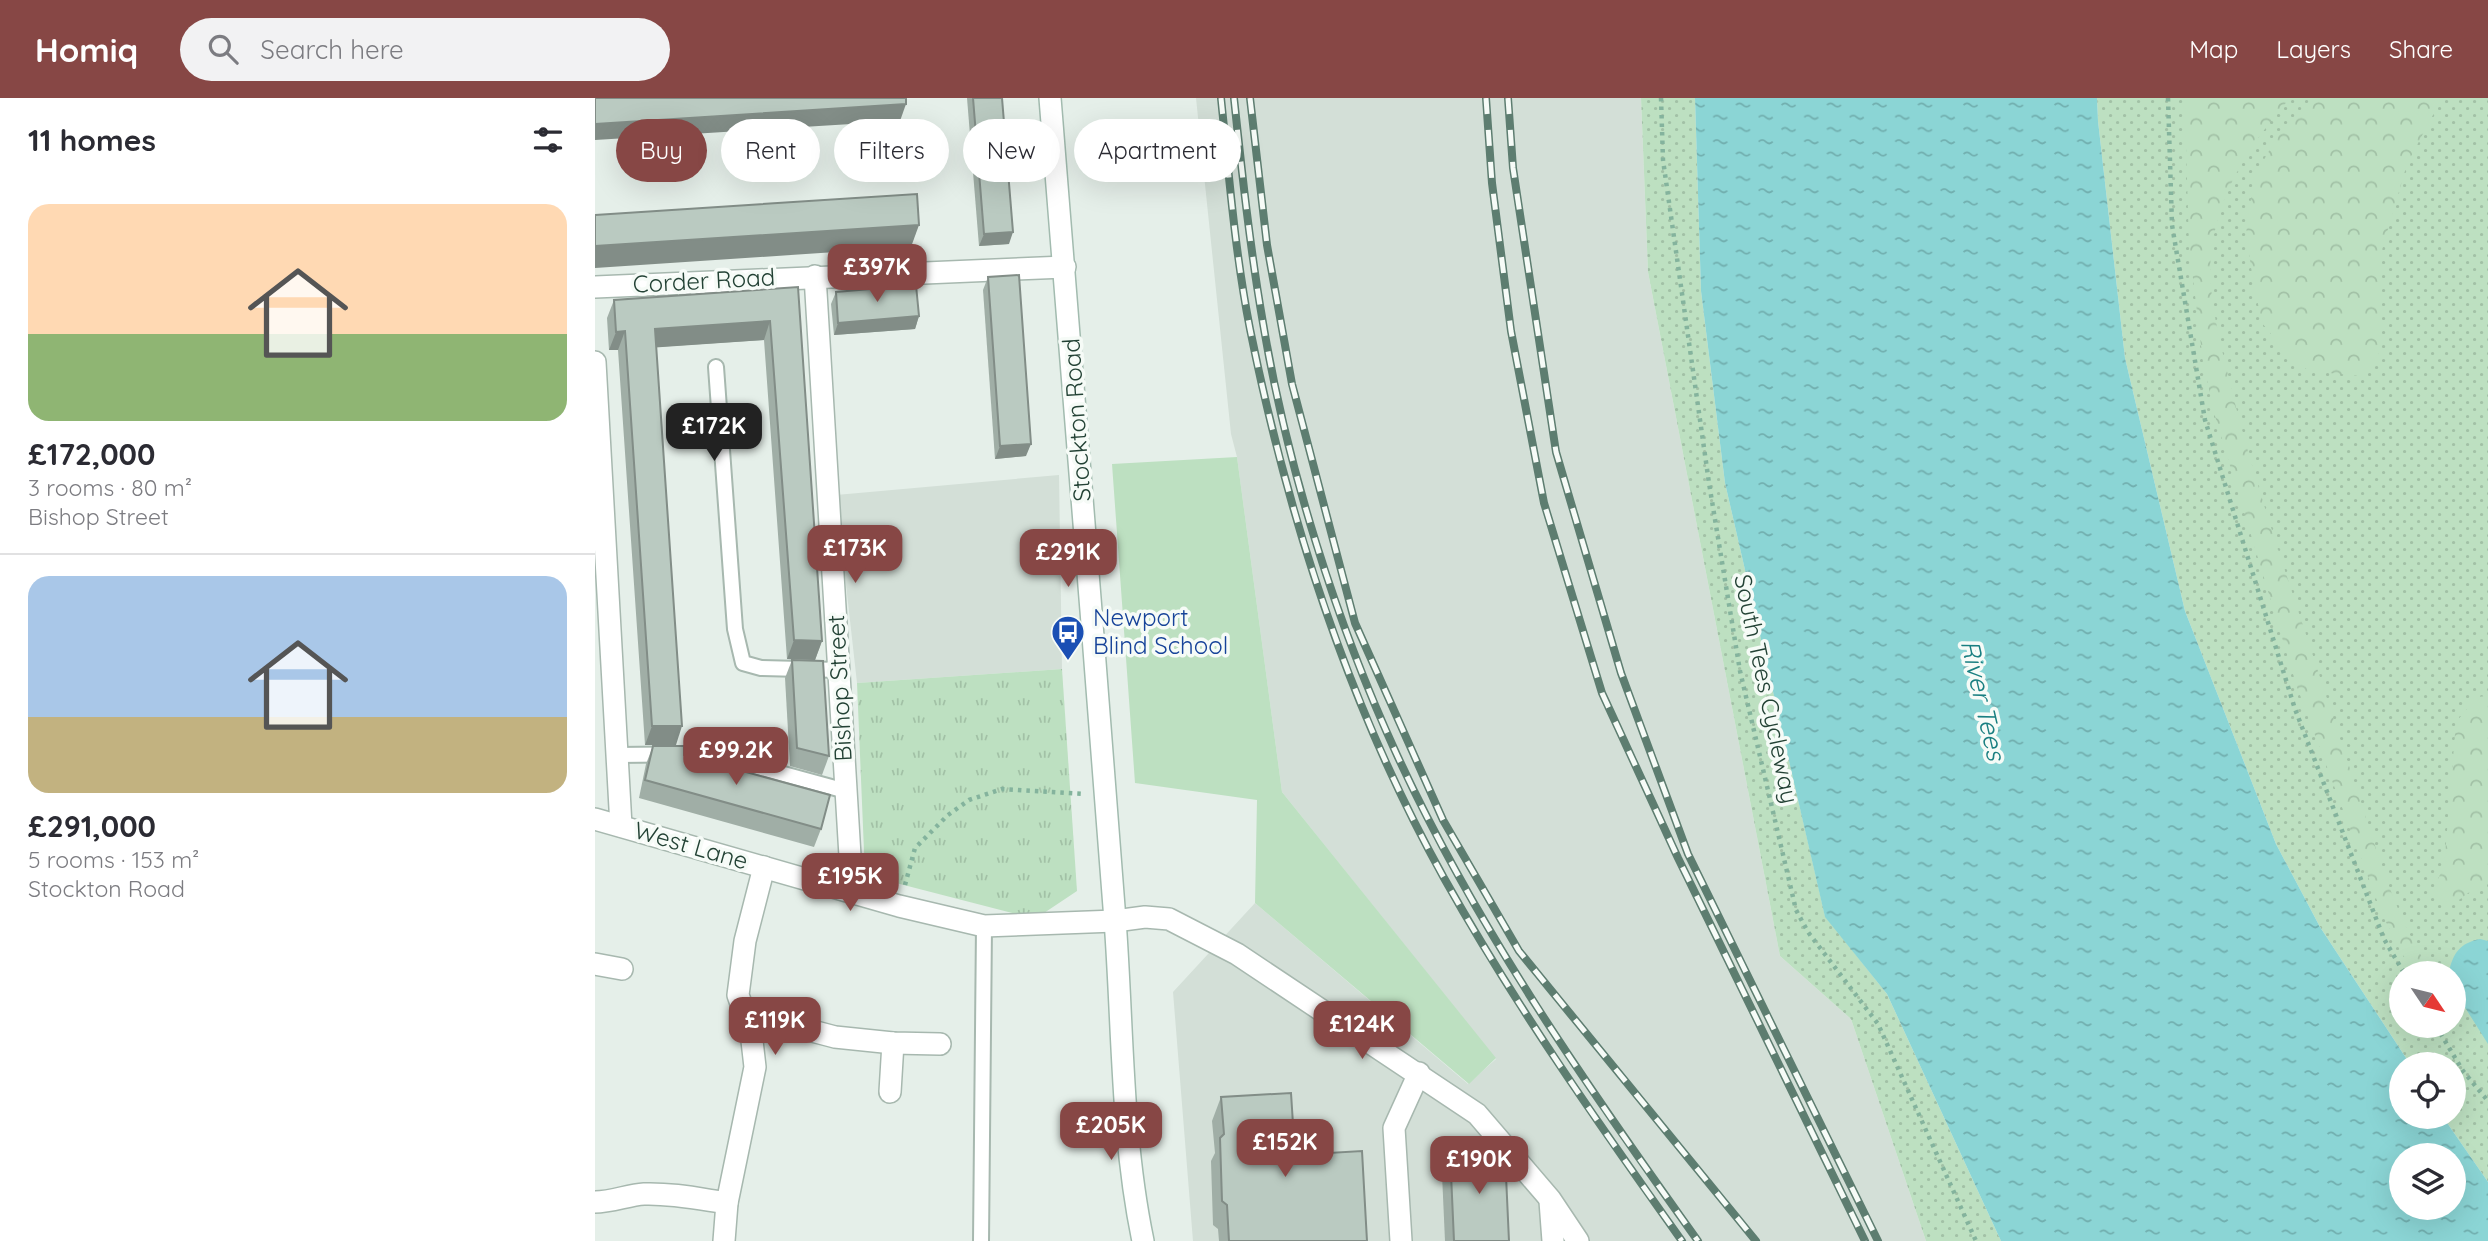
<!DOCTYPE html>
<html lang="en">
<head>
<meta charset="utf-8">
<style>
  :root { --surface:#fff; --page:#f2f2f3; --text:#2b2b33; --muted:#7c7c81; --line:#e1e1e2; --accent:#874745 }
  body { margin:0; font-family:Quicksand,sans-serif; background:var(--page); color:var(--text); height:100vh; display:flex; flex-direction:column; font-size:26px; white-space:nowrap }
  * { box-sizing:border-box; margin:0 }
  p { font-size:23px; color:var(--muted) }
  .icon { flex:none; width:38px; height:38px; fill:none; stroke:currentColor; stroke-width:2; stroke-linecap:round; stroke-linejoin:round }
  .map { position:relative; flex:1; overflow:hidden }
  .details { display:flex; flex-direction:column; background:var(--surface); width:595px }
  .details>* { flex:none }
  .banner { position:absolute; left:21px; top:21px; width:665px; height:63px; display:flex; gap:14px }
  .needle { width:46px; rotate:125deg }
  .controls { position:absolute; left:1794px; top:863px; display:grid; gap:14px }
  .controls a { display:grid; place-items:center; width:77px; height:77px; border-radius:50%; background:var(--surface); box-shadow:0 7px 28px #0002; font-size:35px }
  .price { position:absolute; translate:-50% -60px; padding:0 16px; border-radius:14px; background:var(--accent); color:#fff; font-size:23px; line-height:46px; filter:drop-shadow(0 2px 4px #0008) }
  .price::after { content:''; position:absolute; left:50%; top:42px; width:21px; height:16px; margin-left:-10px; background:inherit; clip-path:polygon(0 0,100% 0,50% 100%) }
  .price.on { background:#222; color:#fff }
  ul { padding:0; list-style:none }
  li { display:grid; align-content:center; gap:14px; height:371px; padding:0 28px }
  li+li { border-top:2px solid var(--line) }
  li span { display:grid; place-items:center; height:217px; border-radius:21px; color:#555 }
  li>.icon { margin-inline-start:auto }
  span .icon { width:126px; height:126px; fill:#fffc; stroke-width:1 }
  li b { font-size:30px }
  h2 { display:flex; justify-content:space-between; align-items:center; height:84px; padding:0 28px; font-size:30px }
  .chip { padding:0 24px; border-radius:32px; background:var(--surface); box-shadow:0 7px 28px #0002; font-size:24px; line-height:63px }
  .chip.on { background:var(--accent); color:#fff }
  header { display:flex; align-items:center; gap:42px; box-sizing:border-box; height:98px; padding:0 35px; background:var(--accent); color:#fff }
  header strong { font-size:33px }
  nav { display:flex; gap:38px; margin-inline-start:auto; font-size:24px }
  .search { width:490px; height:63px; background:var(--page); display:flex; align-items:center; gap:18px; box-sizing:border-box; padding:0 24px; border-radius:38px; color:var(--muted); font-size:26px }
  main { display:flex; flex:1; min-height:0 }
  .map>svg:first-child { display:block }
  .built { fill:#d3dfd7 }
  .grass { fill:url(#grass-dots); fill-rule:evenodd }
  .forest { fill:url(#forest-crowns) }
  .park { fill:url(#park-tufts) }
  .garden { fill:#bde0c1 }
  .water { fill:url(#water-ripples); fill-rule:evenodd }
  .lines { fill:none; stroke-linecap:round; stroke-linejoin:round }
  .lane-casing { stroke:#a7b8af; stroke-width:18 }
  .street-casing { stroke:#a7b8af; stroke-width:24 }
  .secondary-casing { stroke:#a2bbaf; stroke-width:24 }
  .path { stroke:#84b39d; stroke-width:4.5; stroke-dasharray:3.5 5; stroke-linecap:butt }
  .lane { stroke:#fff; stroke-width:14 }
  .street { stroke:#fff; stroke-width:21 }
  .secondary { stroke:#fff; stroke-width:21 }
  .rail-casing { stroke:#5d7d70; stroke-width:8 }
  .rail { stroke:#f6fbf7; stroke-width:5; stroke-dasharray:16; stroke-linecap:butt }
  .wall { fill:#a0aea6 }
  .shaded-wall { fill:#828d87 }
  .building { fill:#bacac1; stroke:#828d87; stroke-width:2 }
  .labels { text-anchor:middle; stroke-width:7; stroke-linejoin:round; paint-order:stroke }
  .street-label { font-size:24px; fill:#234235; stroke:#f6fbf7 }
  .transit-label { font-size:24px; fill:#164399; stroke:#f6fbf7; text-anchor:start }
  .water-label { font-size:26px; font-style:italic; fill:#197f81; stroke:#f6fbf7 }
</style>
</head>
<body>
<header>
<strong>Homiq</strong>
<div class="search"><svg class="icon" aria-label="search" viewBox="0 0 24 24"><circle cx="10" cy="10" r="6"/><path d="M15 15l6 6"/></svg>Search here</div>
<nav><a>Map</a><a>Layers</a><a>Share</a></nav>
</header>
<main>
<section class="details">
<h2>11 homes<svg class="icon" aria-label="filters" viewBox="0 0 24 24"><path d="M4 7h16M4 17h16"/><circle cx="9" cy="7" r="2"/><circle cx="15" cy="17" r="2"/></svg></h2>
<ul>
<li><span style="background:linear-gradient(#ffd9b3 60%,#8fb573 0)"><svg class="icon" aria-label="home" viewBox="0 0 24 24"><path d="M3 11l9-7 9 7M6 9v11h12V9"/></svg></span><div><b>£172,000</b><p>3 rooms · 80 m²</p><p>Bishop Street</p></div></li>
<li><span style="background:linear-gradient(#a9c7e8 65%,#c2b280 0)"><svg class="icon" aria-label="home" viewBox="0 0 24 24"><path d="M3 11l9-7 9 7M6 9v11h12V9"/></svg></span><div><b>£291,000</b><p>5 rooms · 153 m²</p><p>Stockton Road</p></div></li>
</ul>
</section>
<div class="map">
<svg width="1893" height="1143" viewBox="0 0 1893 1143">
  <defs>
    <pattern id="grass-dots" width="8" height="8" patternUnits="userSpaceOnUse" patternTransform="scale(1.75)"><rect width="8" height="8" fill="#bde0c1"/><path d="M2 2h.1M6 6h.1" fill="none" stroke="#a2c1a6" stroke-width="1.8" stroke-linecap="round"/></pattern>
    <pattern id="forest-crowns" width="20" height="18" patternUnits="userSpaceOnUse" patternTransform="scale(1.75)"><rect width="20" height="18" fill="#bde0c1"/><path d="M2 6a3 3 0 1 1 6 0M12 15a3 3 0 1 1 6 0" fill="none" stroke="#a2c1a6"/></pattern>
    <pattern id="park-tufts" width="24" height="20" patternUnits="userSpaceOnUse" patternTransform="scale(1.75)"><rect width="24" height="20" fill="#bde0c1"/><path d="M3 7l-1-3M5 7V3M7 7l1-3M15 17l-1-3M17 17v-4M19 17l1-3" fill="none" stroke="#a2c1a6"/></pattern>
    <pattern id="water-ripples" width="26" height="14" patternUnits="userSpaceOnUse" patternTransform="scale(1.75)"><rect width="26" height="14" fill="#8bd5d5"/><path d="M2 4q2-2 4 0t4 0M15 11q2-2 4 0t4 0" fill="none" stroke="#71aeae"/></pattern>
  </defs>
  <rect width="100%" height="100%" fill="#e5efe9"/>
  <g class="built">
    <polygon points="601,0 1046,0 1053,174 1185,858 1256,921 1331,1143 598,1143 578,894 660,805 873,986 901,961 687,694 642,359 636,336"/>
    <polygon points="464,377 467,571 262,585 241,397"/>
  </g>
  <g class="grass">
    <polygon points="1046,0 1100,0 1106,193 1130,385 1230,818 1292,896 1406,1143 1331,1143 1256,921 1185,858 1053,174"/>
    <path d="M1502 0H1893V1084L1848 1019 1858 1018V966H1815L1725 829 1681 746 1590 513 1530 260 1503 23ZM1806 875H1858V928H1806Z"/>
  </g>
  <g class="forest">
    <path d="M1593 0H1695C1655 47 1622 95 1616 158 1612 194 1624 238 1632 273 1656 375 1691 475 1724 576 1739 623 1755 670 1770 717 1787 770 1804 824 1835 872L1833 875H1822L1807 856 1787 816 1702 589 1620 318 1608 264 1594 147 1590 13Z"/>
    <polygon points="1717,0 1847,0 1812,66 1787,152 1787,210 1783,259 1765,278 1714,273 1695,259 1667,225 1658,182 1651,136 1659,79 1682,39"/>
    <path d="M1893 598V780L1860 805 1849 807C1835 795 1841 784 1849 769L1861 624 1882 599Z"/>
  </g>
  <polygon class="park" points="467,571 482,793 440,821 270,777 262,585"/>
  <polygon class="garden" points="642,359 687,694 901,960 874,986 660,805 662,702 540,685 517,366"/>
  <g class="water">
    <path d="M1100 0H1502L1503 23 1530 260 1590 513 1681 746 1725 829 1815 966H1806V1018L1848 1019 1893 1084V1143H1406L1292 896 1230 819 1130 385 1106 193ZM1806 1057H1858V1110H1806Z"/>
    <path d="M1885 841 1893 843V946L1859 892 1858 875 1854 874C1858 855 1865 845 1885 841Z"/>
  </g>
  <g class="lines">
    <defs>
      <g id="lane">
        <polyline points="121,269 140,531 148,565 166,570 244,572"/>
        <polyline points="22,657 115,656 251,693"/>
        <polyline points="386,1143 389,828"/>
      </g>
      <g id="street">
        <polyline points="220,178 255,758 246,790"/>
        <polyline points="0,189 470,169"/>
        <polyline points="0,264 26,728"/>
        <polyline points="0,721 304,808 389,828 520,823 550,819 574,821 642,856 882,1016 955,1101 983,1143"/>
        <polyline points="0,866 27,871"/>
        <polyline points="156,934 202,929 240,939 298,945 345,946"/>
        <polyline points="295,994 298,945"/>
        <polyline points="955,1103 958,1143"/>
        <path d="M0 1104C17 1104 33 1097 49 1096 77 1095 105 1101 132 1105"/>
        <polyline points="129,1143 132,1105 160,969 156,934 143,897 150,843 169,769"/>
        <polyline points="806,1143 799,1030 824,975"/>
      </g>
      <path id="secondary" d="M455 0C479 274 498 548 520 822 528 928 526 1038 548 1143"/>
    </defs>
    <use href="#lane" class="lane-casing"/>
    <use href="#street" class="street-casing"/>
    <use href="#secondary" class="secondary-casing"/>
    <g class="path">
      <polyline points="1066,0 1068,62 1114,385 1145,573 1201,812 1213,834 1283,926 1381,1143"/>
      <polyline points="1573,0 1577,127 1610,322 1700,611 1789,841 1809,875"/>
      <polyline points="310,787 320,750 353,717 374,702 407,691 490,696"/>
      <polyline points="1841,928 1868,973 1893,1003"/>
    </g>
    <use href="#lane" class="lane"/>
    <use href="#street" class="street"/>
    <use href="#secondary" class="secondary"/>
    <defs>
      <g id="rail">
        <path d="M626 0C634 77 640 155 655 231 693 420 755 611 849 780 920 907 1003 1025 1087 1143"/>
        <path d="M639 0C647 75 655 150 668 225 692 369 741 524 802 657 882 831 992 988 1103 1143"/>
        <polyline points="655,0 672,147 697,286 760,525 848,722 924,853 1161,1143"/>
        <polyline points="891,0 897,85 916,233 949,405 1007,595 1083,760 1270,1143"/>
        <polyline points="913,0 918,70 961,354 1026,575 1093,756 1283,1143"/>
      </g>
    </defs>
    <use href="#rail" class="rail-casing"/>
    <use href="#rail" class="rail"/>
  </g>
  <g class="wall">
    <polygon points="372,0 407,0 414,146 384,148"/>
    <polygon points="393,179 431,358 400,361 388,192"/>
    <polygon points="203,189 227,543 220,562 192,561 169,242 61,249 81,647 50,647 23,252 14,252 12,220 19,202"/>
    <polygon points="241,194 324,218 320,231 239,237 236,206"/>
    <polygon points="197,562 234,658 227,677 195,668 190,580"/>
    <polygon points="58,648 89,657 226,731 219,749 44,700 51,666"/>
    <polygon points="626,999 700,1057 772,1143 624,1143 623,1131 618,1127 616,1063 620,1055 617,1023"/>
    <polygon points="855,1053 914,1143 850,1143 847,1076"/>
  </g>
  <g class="shaded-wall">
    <polygon points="311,6 305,23 0,42 0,26"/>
    <polygon points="324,127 316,149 0,170 0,148"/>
    <polygon points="418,134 414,146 384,148 389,136"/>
    <polygon points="324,218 320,231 239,237 243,225"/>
    <polygon points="175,223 169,242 53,250 60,231"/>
    <polygon points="30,233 23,252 14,252 21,234"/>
    <polygon points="436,346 431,358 400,361 405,348"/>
    <polygon points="199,542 227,543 220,562 192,561"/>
    <polygon points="57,628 87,628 81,647 50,647"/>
  </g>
  <g class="building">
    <polygon points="0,0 311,0 311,6 0,26"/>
    <polygon points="378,0 407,0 418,134 389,136"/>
    <polygon points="322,96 324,127 0,148 0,117"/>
    <polygon points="424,177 436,346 405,348 393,179"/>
    <polygon points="321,187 324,218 243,225 241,194"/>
    <polygon points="203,189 227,543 199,542 175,223 60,231 87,628 57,628 30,233 21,234 19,202"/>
    <polygon points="197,562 228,563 234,658 202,650"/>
    <polygon points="58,648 89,648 89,657 235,697 226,731 50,682"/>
    <polygon points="696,995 700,1057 767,1053 772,1143 634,1143 632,1107 627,1103 625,1040 629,1036 626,999"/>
    <polygon points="904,1051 910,1056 914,1143 859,1143 855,1053"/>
  </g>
  <defs>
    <symbol id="bus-pin" viewBox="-11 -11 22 30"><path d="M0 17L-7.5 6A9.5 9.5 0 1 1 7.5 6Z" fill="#1a4fb4" stroke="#f6fbf7"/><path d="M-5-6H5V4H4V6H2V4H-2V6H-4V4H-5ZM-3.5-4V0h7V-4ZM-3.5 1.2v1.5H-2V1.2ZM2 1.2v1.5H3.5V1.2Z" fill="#fff"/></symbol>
  </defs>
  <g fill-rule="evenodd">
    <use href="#bus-pin" x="454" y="515" width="38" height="52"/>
  </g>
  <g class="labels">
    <g class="street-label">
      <text transform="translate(109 183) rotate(-3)" y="8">Corder Road</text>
      <text transform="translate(482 322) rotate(-94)" y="8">Stockton Road</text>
      <text transform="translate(245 590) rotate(-93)" y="8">Bishop Street</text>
      <text transform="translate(1171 591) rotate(78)" y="8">South Tees Cycleway</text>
      <text transform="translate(96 748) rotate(16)" y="8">West Lane</text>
    </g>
    <g class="transit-label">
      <text x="498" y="528">Newport<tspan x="498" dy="28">Blind School</tspan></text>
    </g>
    <g class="water-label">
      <text transform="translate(1388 602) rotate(77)" y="9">River Tees</text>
    </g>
  </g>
</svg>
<div class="controls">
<a><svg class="needle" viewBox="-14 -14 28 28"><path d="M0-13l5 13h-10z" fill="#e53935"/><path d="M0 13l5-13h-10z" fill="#7c7c81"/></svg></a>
<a><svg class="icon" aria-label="locate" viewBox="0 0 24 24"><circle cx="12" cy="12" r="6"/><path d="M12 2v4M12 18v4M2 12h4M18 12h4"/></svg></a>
<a><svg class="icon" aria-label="layers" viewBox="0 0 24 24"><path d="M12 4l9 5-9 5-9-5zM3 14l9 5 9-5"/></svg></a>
</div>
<b class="price" style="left:282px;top:206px">£397K</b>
<b class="price on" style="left:119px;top:365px">£172K</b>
<b class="price" style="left:260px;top:487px">£173K</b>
<b class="price" style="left:473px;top:491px">£291K</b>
<b class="price" style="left:141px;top:689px">£99.2K</b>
<b class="price" style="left:255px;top:815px">£195K</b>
<b class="price" style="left:180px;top:959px">£119K</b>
<b class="price" style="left:767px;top:963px">£124K</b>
<b class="price" style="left:516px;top:1064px">£205K</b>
<b class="price" style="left:690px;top:1081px">£152K</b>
<b class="price" style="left:884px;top:1098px">£190K</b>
<div class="banner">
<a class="chip on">Buy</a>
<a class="chip">Rent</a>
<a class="chip">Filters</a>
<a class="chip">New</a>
<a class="chip">Apartment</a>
</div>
</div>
</main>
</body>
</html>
